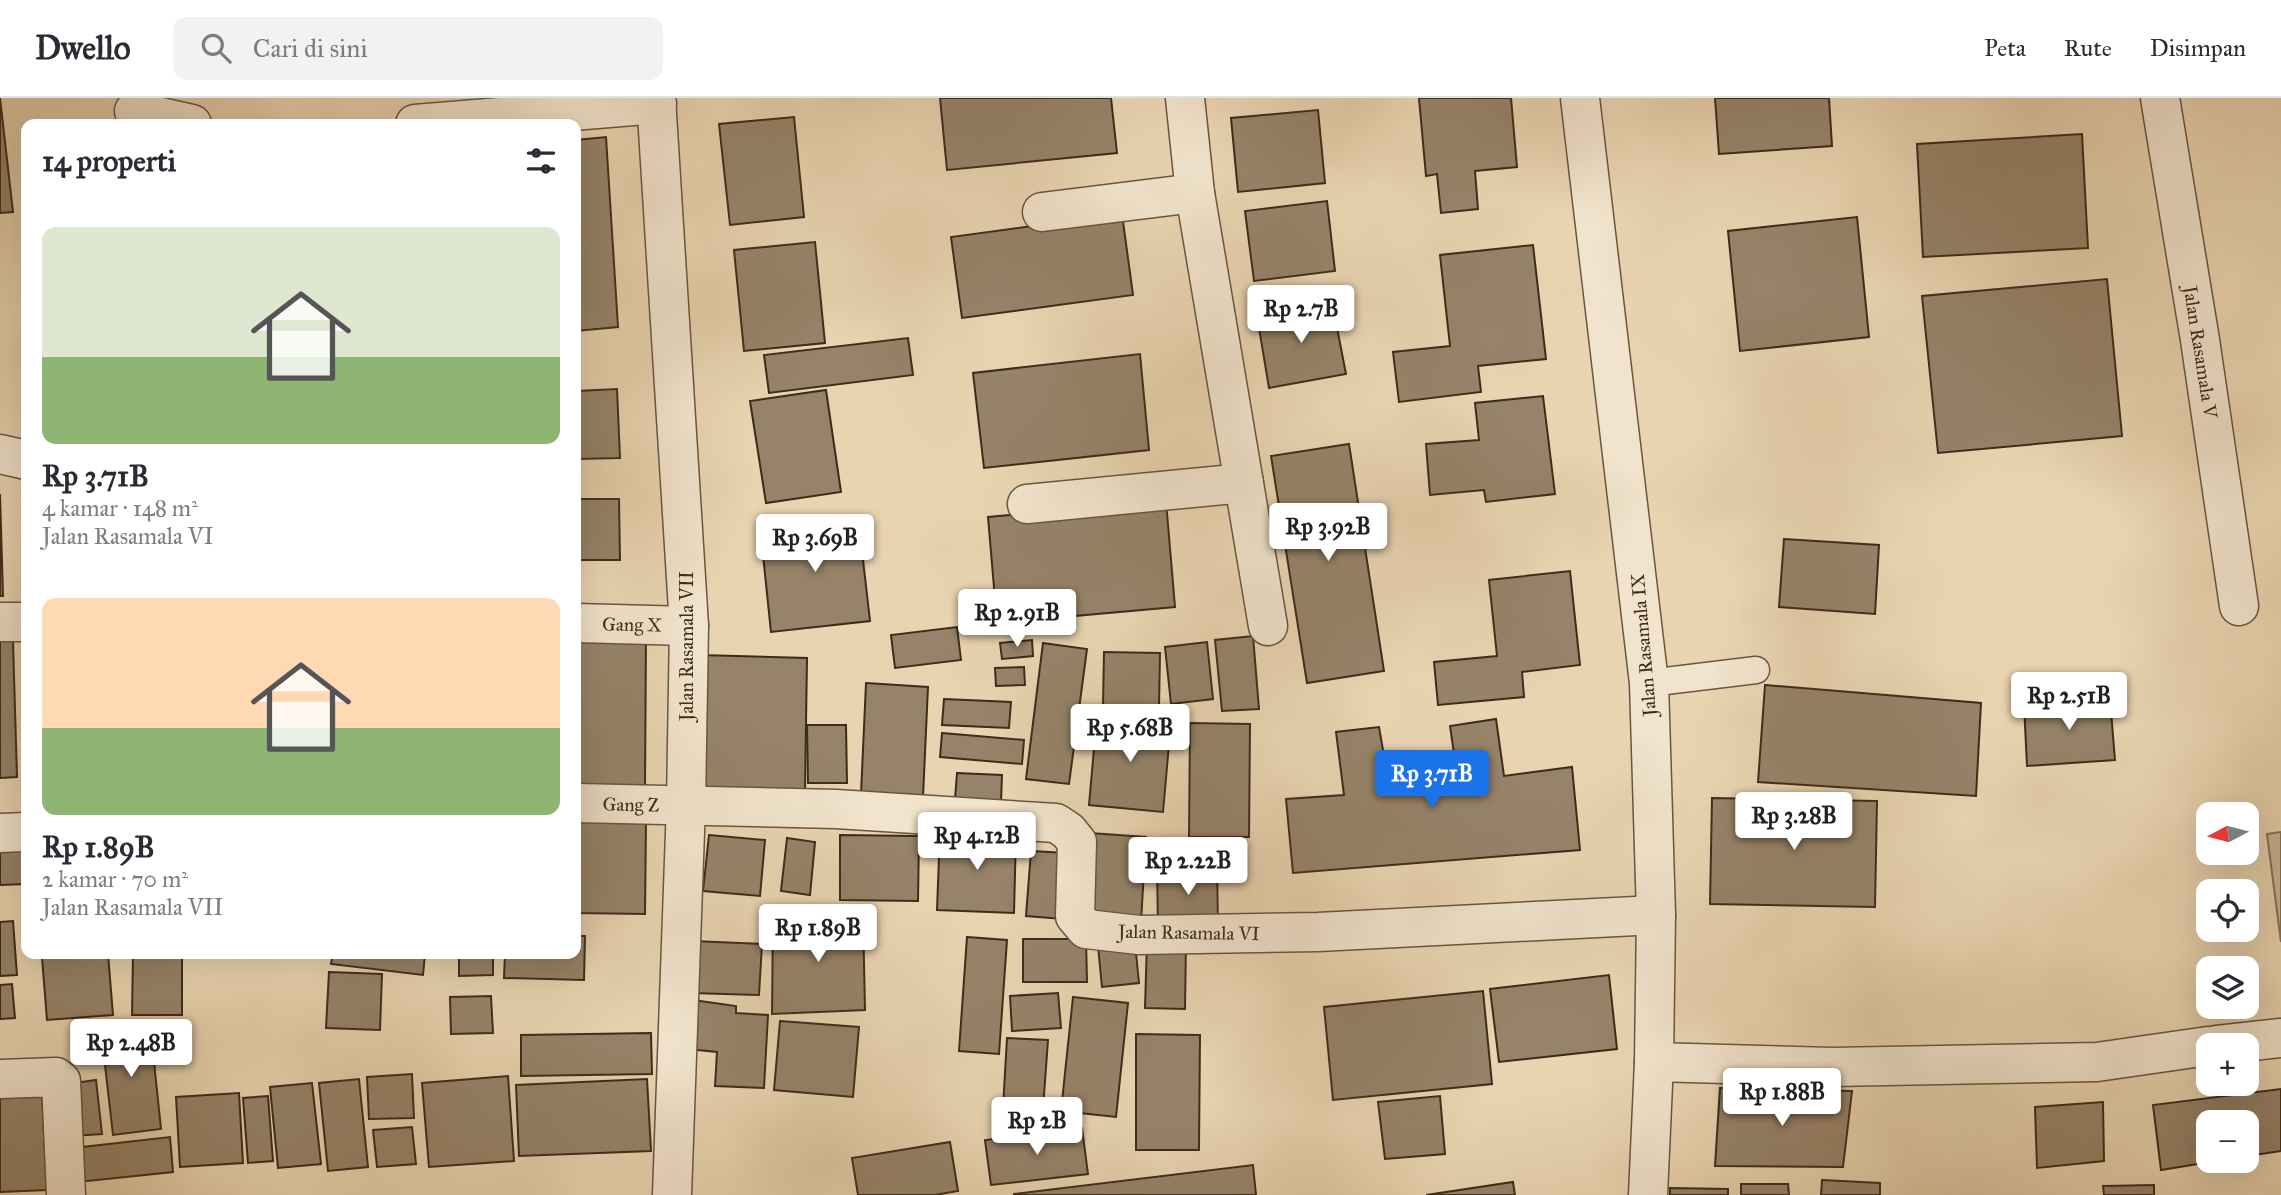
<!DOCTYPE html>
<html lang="id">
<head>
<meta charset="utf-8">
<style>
  :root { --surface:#fff; --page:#f2f2f3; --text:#2b2b33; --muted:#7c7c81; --line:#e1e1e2; --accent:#1a73e8 }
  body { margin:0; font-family:"IM FELL Great Primer",serif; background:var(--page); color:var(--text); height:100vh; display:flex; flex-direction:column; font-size:26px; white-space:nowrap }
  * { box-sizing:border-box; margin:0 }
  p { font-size:23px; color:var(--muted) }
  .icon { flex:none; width:38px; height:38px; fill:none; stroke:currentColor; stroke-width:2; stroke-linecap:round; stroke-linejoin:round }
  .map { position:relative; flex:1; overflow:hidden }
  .sheet { position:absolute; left:21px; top:21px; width:560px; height:840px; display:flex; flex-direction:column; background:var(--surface); border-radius:14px; box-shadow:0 7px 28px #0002 }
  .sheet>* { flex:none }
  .needle { width:46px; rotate:263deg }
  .controls { position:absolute; left:2196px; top:704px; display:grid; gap:14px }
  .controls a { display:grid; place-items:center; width:63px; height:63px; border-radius:14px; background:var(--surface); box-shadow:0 7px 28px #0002; font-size:35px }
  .price { position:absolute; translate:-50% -60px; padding:0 16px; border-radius:7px; background:#fff; color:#222; font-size:23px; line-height:46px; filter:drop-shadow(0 2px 4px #0008) }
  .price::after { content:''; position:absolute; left:50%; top:42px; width:21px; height:16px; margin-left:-10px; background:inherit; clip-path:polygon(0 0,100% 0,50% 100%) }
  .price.on { background:var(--accent); color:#fff }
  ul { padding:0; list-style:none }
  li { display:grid; align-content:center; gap:14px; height:371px; padding:0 21px }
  li span { display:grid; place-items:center; height:217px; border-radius:14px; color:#555 }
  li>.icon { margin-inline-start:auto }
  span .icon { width:126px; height:126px; fill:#fffc; stroke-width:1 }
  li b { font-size:30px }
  h2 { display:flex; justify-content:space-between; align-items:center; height:84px; padding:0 21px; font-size:30px }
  header { display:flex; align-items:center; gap:42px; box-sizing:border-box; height:98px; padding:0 35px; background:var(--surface); border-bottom:2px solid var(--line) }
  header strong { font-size:33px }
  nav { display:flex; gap:38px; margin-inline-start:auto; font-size:24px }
  .search { width:490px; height:63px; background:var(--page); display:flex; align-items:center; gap:18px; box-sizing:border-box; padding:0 24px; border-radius:14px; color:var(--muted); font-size:26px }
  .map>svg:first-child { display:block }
  .green { fill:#ccb798; stroke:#84725a; stroke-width:2 }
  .building { fill:#968369; stroke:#3d2c1b; stroke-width:2 }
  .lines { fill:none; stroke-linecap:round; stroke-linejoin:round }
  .lane-casing { stroke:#685640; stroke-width:29 }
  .street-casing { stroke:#685640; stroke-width:41 }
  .lane { stroke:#f1e3cc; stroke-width:26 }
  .street { stroke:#f1e3cc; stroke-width:38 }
  .labels { text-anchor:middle; stroke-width:5; stroke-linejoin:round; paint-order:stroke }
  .street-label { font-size:19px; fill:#3d2c1b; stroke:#f1e3cc }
</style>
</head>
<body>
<header>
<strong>Dwello</strong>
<div class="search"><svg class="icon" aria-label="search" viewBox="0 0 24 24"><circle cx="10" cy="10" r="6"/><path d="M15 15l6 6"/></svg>Cari di sini</div>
<nav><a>Peta</a><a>Rute</a><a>Disimpan</a></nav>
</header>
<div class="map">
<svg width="2281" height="1097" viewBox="0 0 2281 1097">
  <rect width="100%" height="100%" fill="#e9d4b1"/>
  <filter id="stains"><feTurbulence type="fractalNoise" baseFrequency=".00286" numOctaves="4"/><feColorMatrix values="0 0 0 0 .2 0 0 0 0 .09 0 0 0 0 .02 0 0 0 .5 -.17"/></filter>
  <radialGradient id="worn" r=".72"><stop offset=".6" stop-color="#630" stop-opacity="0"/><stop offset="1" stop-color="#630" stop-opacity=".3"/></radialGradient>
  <polygon class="green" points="2281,734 2281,844 2267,736"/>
  <g class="building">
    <polygon points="0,0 13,114 0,115"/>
    <polygon points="940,0 1111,0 1117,55 947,72"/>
    <polygon points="1419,0 1511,0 1517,69 1475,73 1478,111 1441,115 1437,76 1426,78"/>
    <polygon points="1715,0 1829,0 1832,48 1719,56"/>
    <polygon points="1318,12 1325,85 1238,94 1231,20"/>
    <polygon points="794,19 804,119 730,127 719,26"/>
    <polygon points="2082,36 2088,150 1923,159 1917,46"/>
    <polygon points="606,39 618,229 576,233 576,42"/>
    <polygon points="1327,103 1335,173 1254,183 1245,113"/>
    <polygon points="1122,116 1133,197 962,220 951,139"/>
    <polygon points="1857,119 1869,239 1740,253 1728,133"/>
    <polygon points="815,144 825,245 744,253 734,152"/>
    <polygon points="1533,147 1546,261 1478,268 1481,294 1399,304 1393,254 1450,248 1440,157"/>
    <polygon points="2107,181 2122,338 1938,355 1922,198"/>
    <polygon points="1332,204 1346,276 1269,290 1257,218"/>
    <polygon points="908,240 913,277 769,295 764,257"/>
    <polygon points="1140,256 1149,352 984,370 973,275"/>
    <polygon points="617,291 620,360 576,361 576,293"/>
    <polygon points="826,292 841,394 766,405 750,303"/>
    <polygon points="1543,298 1555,396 1486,404 1484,392 1430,397 1426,346 1479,342 1475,305"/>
    <polygon points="1349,346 1384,573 1307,585 1271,358"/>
    <polygon points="0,396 3,498 0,498"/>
    <polygon points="576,401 619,401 620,462 576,462"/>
    <polygon points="1166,403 1175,509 997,525 988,419"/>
    <polygon points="858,418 870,523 771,534 760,428"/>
    <polygon points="1784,441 1879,447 1875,516 1779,509"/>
    <polygon points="1570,473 1580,567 1522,574 1524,599 1438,607 1434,564 1497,558 1489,482"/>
    <polygon points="957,529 961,562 895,570 891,537"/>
    <polygon points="576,533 646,535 645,690 576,690"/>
    <polygon points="1253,538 1259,611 1222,613 1215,542"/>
    <polygon points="1032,542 1033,558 1002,561 1000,545"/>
    <polygon points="0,543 13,543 17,679 0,680"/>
    <polygon points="1207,544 1213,601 1171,606 1165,549"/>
    <polygon points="1043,545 1087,551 1069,686 1026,681"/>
    <polygon points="1104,554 1160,555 1159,609 1103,607"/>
    <polygon points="700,557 807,560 805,693 697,690"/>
    <polygon points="1024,569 1025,587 996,588 995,570"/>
    <polygon points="866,585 928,589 923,699 861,696"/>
    <polygon points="1765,587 1981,605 1976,698 1758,684"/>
    <polygon points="944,601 1011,604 1009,630 942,627"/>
    <polygon points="2110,601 2115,662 2027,668 2024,606"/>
    <polygon points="1097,617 1171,624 1163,714 1089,707"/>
    <polygon points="1496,621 1504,678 1572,669 1580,752 1293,775 1286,701 1344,697 1336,634 1379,629 1390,692 1458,683 1450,628"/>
    <polygon points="1190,625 1250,626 1249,739 1189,739"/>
    <polygon points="807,627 846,627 847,685 808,685"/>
    <polygon points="942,635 1024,642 1022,666 940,659"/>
    <polygon points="957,675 1002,677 1001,704 955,701"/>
    <polygon points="1712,700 1877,703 1875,809 1710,806"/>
    <polygon points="576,722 646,723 645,816 576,815"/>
    <polygon points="940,733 1016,737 1014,815 937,812"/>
    <polygon points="1090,735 1146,739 1141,824 1085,820"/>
    <polygon points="709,737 765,742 760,798 703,793"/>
    <polygon points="840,737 919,738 918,803 840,802"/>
    <polygon points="787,740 815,744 810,797 781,793"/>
    <polygon points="26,742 26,786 0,787 0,743"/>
    <polygon points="1031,753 1067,755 1063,821 1026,818"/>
    <polygon points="1217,768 1218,829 1158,830 1157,769"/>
    <polygon points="863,816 865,912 772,916 773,818"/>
    <polygon points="13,823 17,877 0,878 0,824"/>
    <polygon points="576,838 585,838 584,882 504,880 505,856 576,856"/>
    <polygon points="967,839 1007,842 999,956 959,953"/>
    <polygon points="1023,841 1086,841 1087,884 1023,884"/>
    <polygon points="1147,842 1186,843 1185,911 1145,910"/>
    <polygon points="693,843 762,846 759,897 690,895"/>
    <polygon points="1135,845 1139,885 1102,889 1098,848"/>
    <polygon points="108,856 113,917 47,922 42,859"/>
    <polygon points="133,856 182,856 182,917 132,917"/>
    <polygon points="333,856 425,856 423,877 331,866"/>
    <polygon points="459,856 493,856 493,877 459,878"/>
    <polygon points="329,874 382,876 380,932 326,930"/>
    <polygon points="1609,877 1617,951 1499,964 1490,891"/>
    <polygon points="12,886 15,920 0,921 0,887"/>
    <polygon points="1483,893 1492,986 1333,1002 1324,909"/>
    <polygon points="1058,895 1061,930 1012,933 1010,898"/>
    <polygon points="491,898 493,935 451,936 450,899"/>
    <polygon points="1073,899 1128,905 1116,1019 1061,1013"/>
    <polygon points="693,902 736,908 736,915 768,917 764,990 715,988 717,954 688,951"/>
    <polygon points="780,923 859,929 853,999 774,992"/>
    <polygon points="150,926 161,1031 113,1037 101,932"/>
    <polygon points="651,935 652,976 521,978 521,937"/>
    <polygon points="1136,936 1200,937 1199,1052 1136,1052"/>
    <polygon points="1007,940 1048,942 1043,1011 1003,1010"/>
    <polygon points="412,976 414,1020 369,1021 367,979"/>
    <polygon points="508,978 514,1063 429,1069 422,985"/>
    <polygon points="359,981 368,1069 328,1073 319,985"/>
    <polygon points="647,981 651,1053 519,1058 516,987"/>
    <polygon points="96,982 102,1036 73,1038 67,986"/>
    <polygon points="312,985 321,1066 278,1070 270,989"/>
    <polygon points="1720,990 1852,993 1843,1069 1715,1068"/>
    <polygon points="2281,991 2281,1053 2247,1058 2247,1024 2208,1024 2208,1062 2222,1062 2161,1072 2153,1007"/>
    <polygon points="239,995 243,1065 180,1069 176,999"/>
    <polygon points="42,997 47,1092 0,1094 0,999"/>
    <polygon points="268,998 273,1063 248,1065 243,1000"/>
    <polygon points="1440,998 1445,1056 1385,1061 1378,1004"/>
    <polygon points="2103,1004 2104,1063 2037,1070 2035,1009"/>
    <polygon points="412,1029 416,1066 377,1069 373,1032"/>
    <polygon points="1082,1030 1088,1076 991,1087 985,1042"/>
    <polygon points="170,1039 173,1074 78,1084 74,1050"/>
    <polygon points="950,1044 958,1093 935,1097 858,1097 852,1060"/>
    <polygon points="1253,1067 1256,1097 1014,1097 1014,1096"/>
    <polygon points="1822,1082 1880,1085 1880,1097 1821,1097"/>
    <polygon points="1513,1084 1515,1097 1426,1097"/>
    <polygon points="1741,1086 1788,1086 1789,1097 1741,1097"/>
    <polygon points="2154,1087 2154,1097 2104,1097 2103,1088"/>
    <polygon points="1670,1090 1728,1091 1728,1097 1670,1097"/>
  </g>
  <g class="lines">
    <defs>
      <polyline id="lane" points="1649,585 1756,572"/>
      <g id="street">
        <polyline points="656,0 689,528 686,706 672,1097"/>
        <polyline points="1185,0 1195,95 1268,528"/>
        <polyline points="1580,0 1649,585 1656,817 1654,964 1648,1097"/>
        <polyline points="2160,0 2200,242 2239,508"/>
        <polyline points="134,13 192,26"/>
        <polyline points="415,26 657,6"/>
        <polyline points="1042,114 1195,95"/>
        <polyline points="0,356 26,362"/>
        <polyline points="1027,406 1244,385"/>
        <polyline points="0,524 26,524"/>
        <polyline points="576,525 689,528"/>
        <polyline points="576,705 836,711 1056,725 1068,733 1077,744 1075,818 1086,831 1139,837 1318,834 1656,817"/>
        <polyline points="0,735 26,734"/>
        <polyline points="2217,947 2281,940"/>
        <polyline points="1654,964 1832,969 2097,964 2208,948"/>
        <polyline points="0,981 56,979 61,983 66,1097"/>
      </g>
    </defs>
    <use href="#lane" class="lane-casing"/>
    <use href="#street" class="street-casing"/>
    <use href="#lane" class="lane"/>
    <use href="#street" class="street"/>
  </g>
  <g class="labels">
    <g class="street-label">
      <text transform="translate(2201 254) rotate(81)" y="7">Jalan Rasamala V</text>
      <text transform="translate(632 526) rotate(1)" y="7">Gang X</text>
      <text transform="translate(1643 547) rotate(-95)" y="7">Jalan Rasamala IX</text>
      <text transform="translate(686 548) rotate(-90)" y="7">Jalan Rasamala VII</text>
      <text transform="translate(631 706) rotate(1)" y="7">Gang Z</text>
      <text transform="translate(1189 834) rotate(1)" y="7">Jalan Rasamala VI</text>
    </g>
  </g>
  <rect width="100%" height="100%" filter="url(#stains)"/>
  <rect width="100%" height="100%" fill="url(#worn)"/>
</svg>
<div class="controls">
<a><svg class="needle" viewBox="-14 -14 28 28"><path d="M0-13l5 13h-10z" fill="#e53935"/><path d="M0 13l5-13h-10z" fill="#7c7c81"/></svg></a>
<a><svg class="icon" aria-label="locate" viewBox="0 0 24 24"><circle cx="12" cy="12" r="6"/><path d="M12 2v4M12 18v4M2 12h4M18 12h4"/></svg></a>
<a><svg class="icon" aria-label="layers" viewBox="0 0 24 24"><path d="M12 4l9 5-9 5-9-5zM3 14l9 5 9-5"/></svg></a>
<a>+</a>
<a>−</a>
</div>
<b class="price" style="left:1301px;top:247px">Rp 2.7B</b>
<b class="price" style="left:1328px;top:465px">Rp 3.92B</b>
<b class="price" style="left:815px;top:476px">Rp 3.69B</b>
<b class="price" style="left:1017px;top:551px">Rp 2.91B</b>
<b class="price" style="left:2069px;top:634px">Rp 2.51B</b>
<b class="price" style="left:1130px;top:666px">Rp 5.68B</b>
<b class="price on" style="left:1432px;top:712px">Rp 3.71B</b>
<b class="price" style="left:1794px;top:754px">Rp 3.28B</b>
<b class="price" style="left:977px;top:774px">Rp 4.12B</b>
<b class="price" style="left:1188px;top:799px">Rp 2.22B</b>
<b class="price" style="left:818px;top:866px">Rp 1.89B</b>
<b class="price" style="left:131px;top:981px">Rp 2.48B</b>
<b class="price" style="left:1782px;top:1030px">Rp 1.88B</b>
<b class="price" style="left:1037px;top:1059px">Rp 2B</b>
<section class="sheet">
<h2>14 properti<svg class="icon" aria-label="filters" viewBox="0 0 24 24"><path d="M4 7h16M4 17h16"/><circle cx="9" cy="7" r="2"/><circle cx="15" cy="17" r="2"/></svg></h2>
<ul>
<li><span style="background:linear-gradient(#dfe7d0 60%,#8fb573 0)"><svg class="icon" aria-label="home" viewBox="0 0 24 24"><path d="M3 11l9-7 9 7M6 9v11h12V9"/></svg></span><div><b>Rp 3.71B</b><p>4 kamar · 148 m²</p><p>Jalan Rasamala VI</p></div></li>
<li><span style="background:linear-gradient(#ffd9b3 60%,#8fb573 0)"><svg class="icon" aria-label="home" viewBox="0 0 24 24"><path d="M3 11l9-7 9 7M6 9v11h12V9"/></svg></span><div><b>Rp 1.89B</b><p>2 kamar · 70 m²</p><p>Jalan Rasamala VII</p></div></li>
</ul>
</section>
</div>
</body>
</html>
